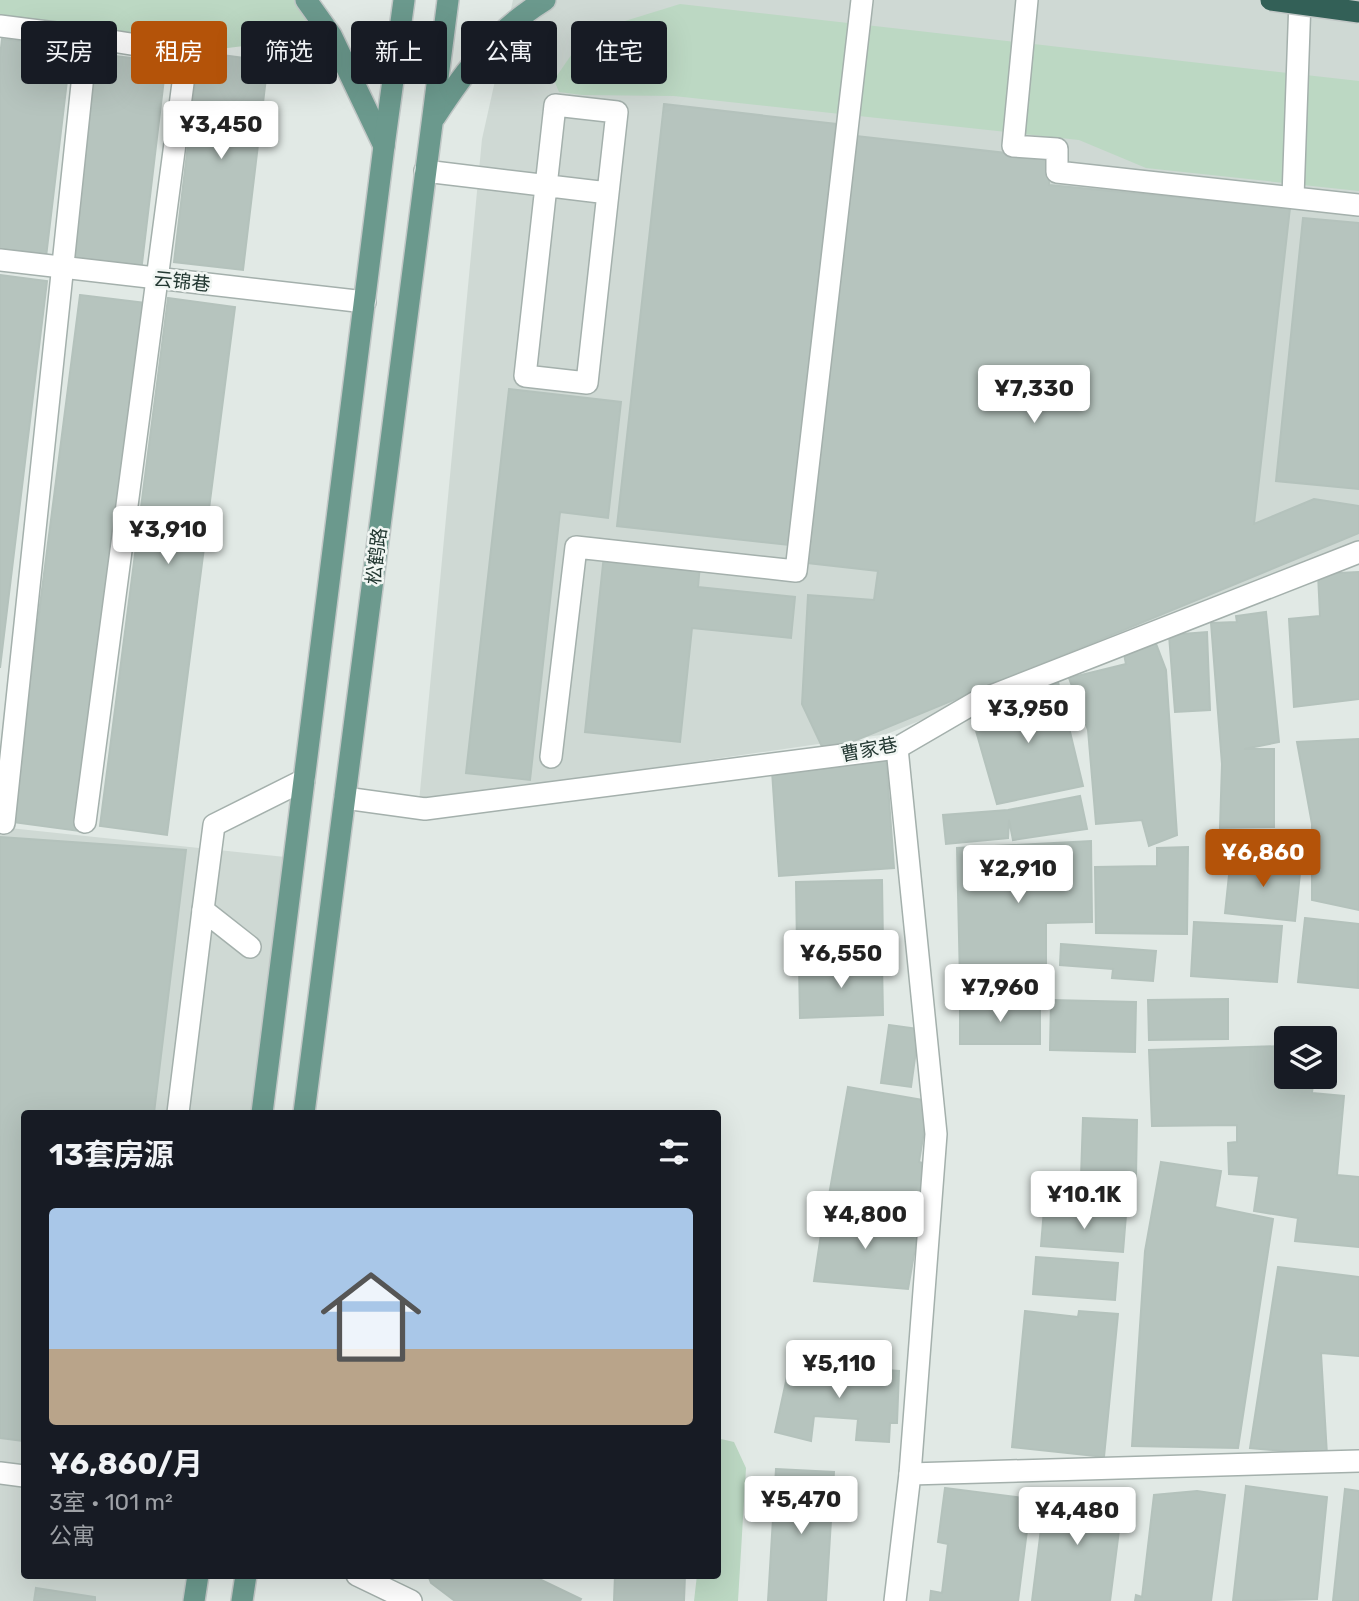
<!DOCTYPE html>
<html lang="zh">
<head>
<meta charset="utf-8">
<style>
  :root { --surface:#171b24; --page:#242831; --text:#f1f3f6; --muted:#9ea1a6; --line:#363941; --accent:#b45309 }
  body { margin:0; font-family:Rubik,"Noto Sans SC",sans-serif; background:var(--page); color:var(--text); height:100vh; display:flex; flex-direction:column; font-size:26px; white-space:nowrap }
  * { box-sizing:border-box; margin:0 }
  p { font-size:23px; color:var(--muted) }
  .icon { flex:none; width:38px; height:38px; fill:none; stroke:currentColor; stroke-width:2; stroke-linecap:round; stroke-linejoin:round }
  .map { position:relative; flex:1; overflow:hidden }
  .drawer { position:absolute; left:21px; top:1110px; width:700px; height:469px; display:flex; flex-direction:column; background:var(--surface); border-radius:7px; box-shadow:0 7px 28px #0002 }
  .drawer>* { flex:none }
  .guide { position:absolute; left:21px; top:21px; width:700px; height:63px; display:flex; gap:14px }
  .tools { position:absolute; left:1274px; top:1026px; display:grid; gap:14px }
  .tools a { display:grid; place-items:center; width:63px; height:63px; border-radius:7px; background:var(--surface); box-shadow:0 7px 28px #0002; font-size:35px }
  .price { position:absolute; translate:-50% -60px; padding:0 16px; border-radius:7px; background:#fff; color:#222; font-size:23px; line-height:46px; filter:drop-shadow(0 2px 4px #0008) }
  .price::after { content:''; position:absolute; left:50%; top:42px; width:21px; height:16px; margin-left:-10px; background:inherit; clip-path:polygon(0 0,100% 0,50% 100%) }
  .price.active { background:var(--accent); color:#fff }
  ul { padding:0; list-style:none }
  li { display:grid; align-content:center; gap:14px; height:371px; padding:0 28px }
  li+li { border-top:2px solid var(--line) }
  li span { display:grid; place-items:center; height:217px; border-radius:7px; color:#555 }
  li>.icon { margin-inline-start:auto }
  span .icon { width:126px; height:126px; fill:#fffc; stroke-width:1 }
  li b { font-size:30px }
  h2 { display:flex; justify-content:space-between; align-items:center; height:84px; padding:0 28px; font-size:30px }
  .chip { padding:0 24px; border-radius:7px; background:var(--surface); box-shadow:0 7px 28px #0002; font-size:24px; line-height:63px }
  .chip.active { background:var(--accent); color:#fff }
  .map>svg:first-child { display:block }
  .built { fill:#cfd9d4 }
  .green { fill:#bcd8c3 }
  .building { fill:#b6c4be; stroke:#b4c2bc; stroke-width:2 }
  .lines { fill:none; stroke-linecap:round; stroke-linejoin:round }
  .minor-casing { stroke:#a4b0ac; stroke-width:24 }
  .major-casing { stroke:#c1c7c6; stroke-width:24 }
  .minor { stroke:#fff; stroke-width:21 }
  .major { stroke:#6b998d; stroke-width:21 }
  .highway-bridge-casing { stroke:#c1c7c6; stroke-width:24; stroke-linecap:butt }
  .highway-bridge { stroke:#336057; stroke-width:21 }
  .labels { text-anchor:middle; stroke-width:5; stroke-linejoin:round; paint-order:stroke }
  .street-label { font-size:19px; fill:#233832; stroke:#f1f6f3 }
</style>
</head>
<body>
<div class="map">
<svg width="1359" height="1601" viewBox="0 0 1359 1601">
  <rect width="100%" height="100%" fill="#e1e9e5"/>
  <g class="built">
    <polygon points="513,0 1359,0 1359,543 887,734 419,802 482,139"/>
    <polygon points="0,827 295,858 254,1113 24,1113 24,1575 198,1575 194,1601 0,1601"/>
  </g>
  <g class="green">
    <polygon points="0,0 306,0 331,35 187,53 0,26"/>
    <polygon points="680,4 1359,81 1359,191 1146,168 1079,140 674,96 582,95 559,92 554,80 576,48 612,25"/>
    <polygon points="721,1439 734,1442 746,1468 738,1601 694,1601 697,1575 718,1575 718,1443"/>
  </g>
  <g class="building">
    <polygon points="2,39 71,47 46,257 0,252 0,56"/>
    <polygon points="199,52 268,61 243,270 174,262"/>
    <polygon points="97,54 166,62 141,272 72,264"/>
    <polygon points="664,104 836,124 789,545 617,526"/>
    <polygon points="856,136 1050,158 1049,185 1290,208 1254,524 1314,499 1359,506 1359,533 825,753 802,704 808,595 874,600 878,571 808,563"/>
    <polygon points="1303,218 1359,223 1359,489 1276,481"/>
    <polygon points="0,275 47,281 0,668"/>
    <polygon points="80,295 147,303 79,831 12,822"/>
    <polygon points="168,298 235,307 167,835 100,826"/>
    <polygon points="509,389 621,402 608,518 560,512 530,780 466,773"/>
    <polygon points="604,555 700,565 698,587 795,597 791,638 692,628 680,742 585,732"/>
    <polygon points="1359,572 1359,699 1294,707 1289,619 1320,616 1318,574"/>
    <polygon points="1266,612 1279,742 1244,749 1274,749 1274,827 1220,828 1222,764 1211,623 1237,622 1236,616"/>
    <polygon points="1207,632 1210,710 1175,712 1169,635"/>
    <polygon points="1155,641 1166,670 1177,835 1149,846 1142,820 1096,824 1088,730 1069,678 1126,664 1123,649"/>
    <polygon points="1058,682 1083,786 997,804 970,710"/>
    <polygon points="1359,739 1359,910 1312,900 1312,824 1297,742"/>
    <polygon points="886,758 894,868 779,876 772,771"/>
    <polygon points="1080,796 1087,829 1013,840 1009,820 1008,838 946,844 943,815 1008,810"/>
    <polygon points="0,837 186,850 154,1113 24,1113 24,1441 0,1438"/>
    <polygon points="1091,841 1092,922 1046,923 1046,978 960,981 957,848"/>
    <polygon points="1188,847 1187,934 1096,933 1095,867 1157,866 1157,848"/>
    <polygon points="1231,856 1301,864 1295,921 1225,913"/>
    <polygon points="882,880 883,945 797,947 796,882"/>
    <polygon points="1305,918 1359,924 1358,988 1298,982"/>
    <polygon points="1194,922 1282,926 1277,982 1191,976"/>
    <polygon points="1061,944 1156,951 1153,981 1112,978 1113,969 1060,965"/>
    <polygon points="882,962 883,1015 800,1018 799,965"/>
    <polygon points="1228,999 1228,1039 1149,1040 1148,1000"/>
    <polygon points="1051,1000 1136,1002 1135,1052 1050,1050"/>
    <polygon points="1040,1003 1040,1044 960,1044 960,1004"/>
    <polygon points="889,1025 919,1029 911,1087 881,1083"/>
    <polygon points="1284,1046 1286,1046 1286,1076 1314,1076 1312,1093 1344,1096 1337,1175 1359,1177 1359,1247 1295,1241 1298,1218 1254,1211 1259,1176 1229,1174 1228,1143 1237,1142 1237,1125 1152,1126 1149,1050"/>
    <polygon points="848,1087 929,1101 919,1162 926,1164 917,1217 828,1201"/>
    <polygon points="1083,1118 1137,1120 1136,1178 1081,1177"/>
    <polygon points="1161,1162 1221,1171 1215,1207 1273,1219 1238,1448 1132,1446 1145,1251"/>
    <polygon points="825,1208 911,1223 909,1236 917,1237 908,1289 814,1281"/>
    <polygon points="1044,1209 1126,1215 1123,1252 1041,1246"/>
    <polygon points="1036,1257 1118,1263 1115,1300 1033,1294"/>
    <polygon points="1278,1267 1359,1277 1359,1356 1321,1353 1327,1455 1250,1448"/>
    <polygon points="1025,1311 1078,1317 1079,1311 1118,1314 1104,1457 1012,1447"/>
    <polygon points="790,1363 899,1371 897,1423 890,1423 889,1442 856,1440 858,1419 814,1416 811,1441 775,1432"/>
    <polygon points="776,1469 834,1472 826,1601 768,1601"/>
    <polygon points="1246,1486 1327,1497 1317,1599 1233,1601"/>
    <polygon points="945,1488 1031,1499 1018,1601 930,1601 931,1591 942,1593 948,1544 938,1542"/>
    <polygon points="1046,1489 1123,1499 1110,1601 1032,1601"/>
    <polygon points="1345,1489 1359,1491 1359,1601 1333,1601"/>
    <polygon points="1197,1491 1225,1495 1211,1601 1135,1601 1136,1595 1142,1597 1154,1495"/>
    <polygon points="428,1575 531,1575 581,1599 580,1601 455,1601 431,1583"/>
    <polygon points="615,1575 685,1575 684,1601 614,1601"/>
    <polygon points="36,1588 95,1597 95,1601 34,1601"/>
  </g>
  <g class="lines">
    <defs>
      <g id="minor">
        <polyline points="1027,0 1013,146 1057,149 1057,172 1359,205"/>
        <polyline points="0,26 87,37 4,823"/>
        <polyline points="425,171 608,193 587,383 525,376 555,105 617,112 608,193"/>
        <polyline points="1293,197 1300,0"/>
        <polyline points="0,260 365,302"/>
        <polyline points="897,748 936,1134 910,1474"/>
        <polyline points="551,757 576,547 796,571 862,0"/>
        <polyline points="345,798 425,809 897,748 976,702 1359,552"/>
        <polyline points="85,822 187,53 87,37"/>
        <polyline points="203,910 214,825 304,780"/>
        <polyline points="178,1113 203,910 250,947"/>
        <polyline points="0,1473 24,1476"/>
        <polyline points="357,1575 411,1601"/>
        <polyline points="895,1601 910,1474 1359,1461"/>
      </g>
      <g id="major">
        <polyline points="306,0 331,35 384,146"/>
        <path d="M435 117C466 69 495 31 545 0"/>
        <polyline points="262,1113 384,146 404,0"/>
        <polyline points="304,1113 448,0"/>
        <polyline points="194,1601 198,1575"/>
        <polyline points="242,1601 246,1575"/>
      </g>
    </defs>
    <use href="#minor" class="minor-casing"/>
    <use href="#major" class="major-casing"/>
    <use href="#minor" class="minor"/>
    <use href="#major" class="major"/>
    <defs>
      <polyline id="highway-bridge" points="1271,0 1359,12"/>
    </defs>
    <use href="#highway-bridge" class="highway-bridge-casing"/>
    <use href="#highway-bridge" class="highway-bridge"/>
  </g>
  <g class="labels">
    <g class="street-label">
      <text transform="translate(182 281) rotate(6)" y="7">云锦巷</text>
      <text transform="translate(376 556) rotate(-83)" y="7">松鹤路</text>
      <text transform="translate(869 749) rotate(-11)" y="7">曹家巷</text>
    </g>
  </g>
</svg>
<div class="tools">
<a><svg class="icon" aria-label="layers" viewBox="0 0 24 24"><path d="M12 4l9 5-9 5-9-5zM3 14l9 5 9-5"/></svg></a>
</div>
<b class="price" style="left:221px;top:161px">¥3,450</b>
<b class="price" style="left:1034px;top:425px">¥7,330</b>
<b class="price" style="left:168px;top:566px">¥3,910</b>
<b class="price" style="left:1028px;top:745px">¥3,950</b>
<b class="price active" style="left:1263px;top:889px">¥6,860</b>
<b class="price" style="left:1018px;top:905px">¥2,910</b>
<b class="price" style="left:841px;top:990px">¥6,550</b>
<b class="price" style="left:1000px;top:1024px">¥7,960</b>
<b class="price" style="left:1084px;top:1231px">¥10.1K</b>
<b class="price" style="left:865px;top:1251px">¥4,800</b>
<b class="price" style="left:839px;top:1400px">¥5,110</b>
<b class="price" style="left:801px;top:1536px">¥5,470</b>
<b class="price" style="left:1077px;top:1547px">¥4,480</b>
<div class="guide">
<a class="chip">买房</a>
<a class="chip active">租房</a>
<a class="chip">筛选</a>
<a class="chip">新上</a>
<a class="chip">公寓</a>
<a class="chip">住宅</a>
</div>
<section class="drawer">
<h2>13套房源<svg class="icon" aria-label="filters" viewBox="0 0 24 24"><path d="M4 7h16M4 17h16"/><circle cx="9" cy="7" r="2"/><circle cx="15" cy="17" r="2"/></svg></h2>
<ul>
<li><span style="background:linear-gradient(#a9c7e8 65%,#b9a48a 0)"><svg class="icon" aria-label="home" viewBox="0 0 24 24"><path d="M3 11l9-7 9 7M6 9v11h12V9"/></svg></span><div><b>¥6,860/月</b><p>3室 · 101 m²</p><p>公寓</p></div></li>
</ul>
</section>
</div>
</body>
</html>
